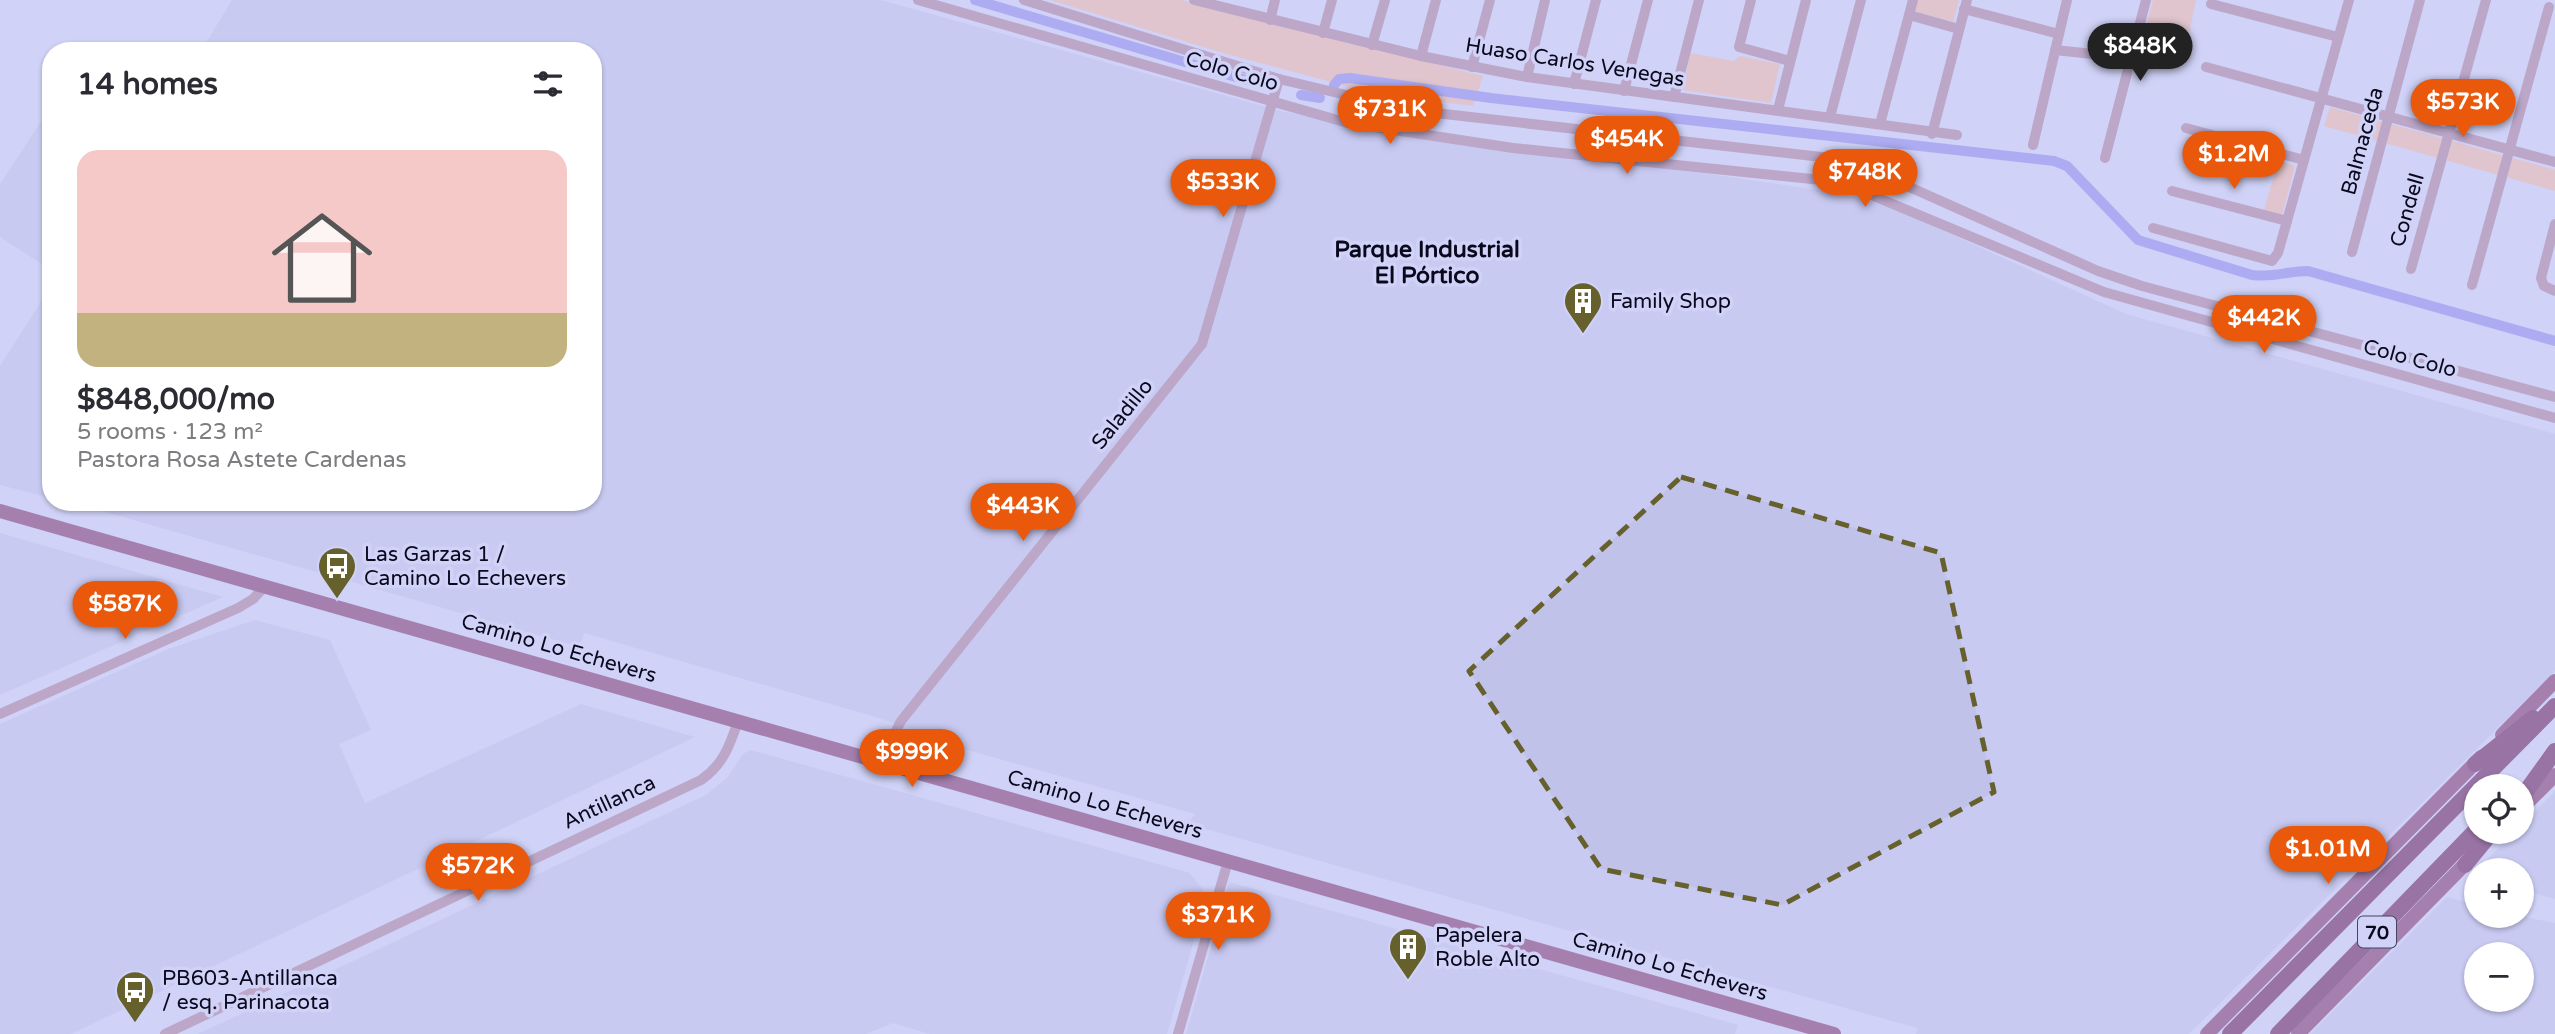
<!DOCTYPE html>
<html lang="en">
<head>
<meta charset="utf-8">
<style>
  :root { --surface:#fff; --page:#f2f2f3; --text:#2b2b33; --muted:#7c7c81; --accent:#ea580c }
  body { margin:0; font-family:"Varela Round",sans-serif; background:var(--page); color:var(--text); height:100vh; display:flex; flex-direction:column; font-size:26px; white-space:nowrap }
  * { box-sizing:border-box; margin:0 }
  p { font-size:23px; color:var(--muted) }
  .icon { flex:none; width:38px; height:38px; fill:none; stroke:currentColor; stroke-width:2; stroke-linecap:round; stroke-linejoin:round }
  .map { position:relative; flex:1; overflow:hidden }
  .sheet { position:absolute; left:42px; top:42px; width:560px; height:469px; display:flex; flex-direction:column; background:var(--surface); border-radius:28px; box-shadow:0 2px 5px #0004 }
  .sheet>* { flex:none }
  .controls { position:absolute; left:2464px; top:774px; display:grid; gap:14px }
  .controls a { display:grid; place-items:center; width:70px; height:70px; border-radius:50%; background:var(--surface); box-shadow:0 2px 5px #0004; font-size:35px }
  .price { position:absolute; translate:-50% -60px; padding:0 16px; border-radius:24px; background:var(--accent); color:#fff; font-size:23px; line-height:46px; filter:drop-shadow(0 2px 4px #0008) }
  .price::after { content:''; position:absolute; left:50%; top:42px; width:21px; height:16px; margin-left:-10px; background:inherit; clip-path:polygon(0 0,100% 0,50% 100%) }
  .price.on { background:#222; color:#fff }
  ul { padding:0; list-style:none }
  li { display:grid; align-content:center; gap:14px; height:371px; padding:0 35px }
  li span { display:grid; place-items:center; height:217px; border-radius:21px; color:#555 }
  li>.icon { margin-inline-start:auto }
  span .icon { width:126px; height:126px; fill:#fffc; stroke-width:1 }
  li b { font-size:30px }
  h2 { display:flex; justify-content:space-between; align-items:center; height:84px; padding:0 35px; font-size:30px }
  .map>svg:first-child { display:block }
  .built { fill:#c0c2ea; fill-rule:evenodd }
  .green { fill:#f4b69e }
  .lines { fill:none; stroke-linecap:round; stroke-linejoin:round }
  .canal { stroke:#837fec; stroke-width:10 }
  .minor { stroke:#a47491; stroke-width:10 }
  .major { stroke:#721d57; stroke-width:14 }
  .highway { stroke:#55023f; stroke-width:16 }
  .marked { fill:none; stroke:#66602c; stroke-width:5; stroke-dasharray:14 9; stroke-linejoin:round }
  .labels { text-anchor:middle; stroke-width:7; stroke-linejoin:round; paint-order:stroke }
  .shield { fill:#d0d2f7; stroke:#45455e; stroke-width:2 }
  .shield-label { font-size:19px; font-weight:bold; fill:#09081c }
  .street-label { font-size:21px; fill:#09081c; stroke:#d0d2f7 }
  .poi-label { font-size:21px; fill:#09081c; stroke:#d0d2f7; text-anchor:start }
  .neighbourhood-label { font-size:23px; font-weight:bold; fill:#09081c; stroke:#d0d2f7 }
</style>
</head>
<body>
<div class="map">
<svg width="2555" height="1034" viewBox="0 0 2555 1034">
  <rect width="100%" height="100%" fill="#d0d2f7"/>
  <g class="built">
    <polygon points="232,0 881,0 1285,112 1826,191 1887,205 2126,314 2555,434 2555,671 2189,1034 1916,1034 1917,1028 1188,824 1195,814 914,735 912,729 872,716 584,633 580,647 70,502 593,502 593,51 201,51"/>
    <polygon points="42,120 51,125 51,270 0,237 0,184"/>
    <polygon points="51,286 51,498 0,485 0,366"/>
    <polygon points="0,533 223,597 0,695"/>
    <polygon points="255,620 330,640 371,730 339,744 365,803 581,704 695,737 71,1034 0,1034 0,724 168,649"/>
    <polygon points="751,750 1190,873 1207,895 1167,1034 930,1034 893,1023 866,1034 198,1034 706,795 727,778 743,754"/>
    <polygon points="2555,791 2555,899 2522,890 2522,870 2477,870 2515,831 2522,831 2522,825"/>
    <polygon points="1229,882 1700,1014 1738,1025 1735,1034 1186,1034"/>
    <path d="M2447 897 2476 905V915H2515L2555 923V1034H2310ZM2476 954H2522V999H2476Z"/>
  </g>
  <g class="green">
    <polygon points="1050,0 1181,0 1483,76 1473,106 1372,93 1223,53"/>
    <polygon points="1916,0 1959,0 1953,22 1913,11"/>
    <polygon points="2153,0 2196,0 2183,63 2137,61"/>
    <polygon points="1690,53 1734,61 1740,56 1780,64 1771,103 1683,90"/>
    <polygon points="2330,107 2555,170 2555,191 2324,126"/>
    <polygon points="2278,161 2295,166 2282,215 2264,210"/>
  </g>
  <g class="lines">
    <g class="canal">
      <polyline points="975,0 1246,80"/>
      <path d="M1334 85 1339 79 1350 78 1491 98 2054 161 2067 166 2138 240 2252 275C2272 278 2288 271 2308 271L2555 341"/>
      <polyline points="1301,95 1320,98"/>
    </g>
    <g class="minor">
      <polyline points="918,0 1348,123 1513,148 1831,181 1852,187 2104,292 2555,418"/>
      <polyline points="1024,0 1279,79 1409,110 1830,158 1869,169 2098,271 2142,286 2555,397"/>
      <polyline points="1194,0 1421,56 1527,77 1957,135"/>
      <polyline points="1751,0 1739,47 1790,61"/>
      <polyline points="2211,4 2338,37"/>
      <polyline points="1964,9 2059,34"/>
      <polyline points="1909,15 1959,29"/>
      <polyline points="1270,20 1275,0"/>
      <polyline points="1323,33 1332,0"/>
      <polyline points="1372,45 1385,0"/>
      <polyline points="2055,50 2130,58"/>
      <polyline points="1421,56 1436,0"/>
      <polyline points="1472,67 1490,0"/>
      <polyline points="2206,67 2555,162"/>
      <polyline points="1527,77 1545,0"/>
      <polyline points="1574,84 1596,0"/>
      <polyline points="1624,91 1648,0"/>
      <polyline points="1674,97 1699,0"/>
      <polyline points="1778,110 1806,0"/>
      <polyline points="1830,117 1861,0"/>
      <polyline points="1880,124 1913,0"/>
      <polyline points="2186,128 2304,160"/>
      <polyline points="1932,134 1967,0"/>
      <polyline points="2033,145 2067,0"/>
      <polyline points="2105,158 2146,0"/>
      <polyline points="2172,191 2287,221"/>
      <polyline points="2555,224 2541,278 2544,286 2555,291"/>
      <polyline points="2153,228 2272,261 2278,253 2349,0"/>
      <polyline points="2352,252 2420,0"/>
      <polyline points="2411,269 2486,0"/>
      <polyline points="2472,285 2549,7"/>
      <polyline points="0,714 238,608 253,599 265,586"/>
      <polyline points="880,762 901,721 1202,344 1279,79"/>
      <path d="M165 1034 701 780C723 765 730 745 738 721"/>
      <polyline points="1178,1034 1228,861"/>
    </g>
    <g class="major">
      <polyline points="0,511 1834,1034"/>
      <polyline points="2502,735 2555,681"/>
      <polyline points="2522,808 2555,775"/>
      <polyline points="2207,1034 2481,757"/>
      <polyline points="2298,1034 2471,858"/>
    </g>
    <g class="highway">
      <polyline points="2475,764 2533,718"/>
      <polyline points="2522,797 2555,751"/>
      <polyline points="2465,865 2493,831"/>
      <polyline points="2230,1034 2555,706"/>
      <polyline points="2278,1034 2476,830"/>
    </g>
  </g>
  <path d="M0 0H2555V1034H0ZM1681 477 1941 553 1994 792 1782 905 1601 869 1469 671Z" fill="#d0d2f7" fill-opacity=".55" fill-rule="evenodd"/>
  <path class="marked" d="M1681 477 1941 553 1994 792 1782 905 1601 869 1469 671Z"/>
  <defs>
    <symbol id="building-pin" viewBox="-11 -11 22 30"><path d="M0 17L-7.5 6A9.5 9.5 0 1 1 7.5 6Z" fill="#66602c" stroke="#d0d2f7"/><path d="M-4-6H4V6H1V3H-1V6H-4ZM-2.5-4.3h1.7v1.8h-1.7ZM.8-4.3h1.7v1.8H.8ZM-2.5-1h1.7V.8h-1.7ZM.8-1h1.7V.8H.8Z" fill="#fff"/></symbol>
    <symbol id="bus-pin" viewBox="-11 -11 22 30"><path d="M0 17L-7.5 6A9.5 9.5 0 1 1 7.5 6Z" fill="#66602c" stroke="#d0d2f7"/><path d="M-5-6H5V4H4V6H2V4H-2V6H-4V4H-5ZM-3.5-4V0h7V-4ZM-3.5 1.2v1.5H-2V1.2ZM2 1.2v1.5H3.5V1.2Z" fill="#fff"/></symbol>
  </defs>
  <g fill-rule="evenodd">
    <use href="#building-pin" x="1561" y="279" width="44" height="60"/>
    <use href="#bus-pin" x="315" y="544" width="44" height="60"/>
    <use href="#building-pin" x="1386" y="925" width="44" height="60"/>
    <use href="#bus-pin" x="113" y="968" width="44" height="60"/>
  </g>
  <g class="labels">
    <rect class="shield" x="2358" y="916.5" width="38" height="31" rx="5"/>
    <g class="shield-label">
      <text x="2377" y="939">70</text>
    </g>
    <g class="street-label">
      <text transform="translate(1575 62) rotate(9)" y="7">Huaso Carlos Venegas</text>
      <text transform="translate(1232 71) rotate(16)" y="7">Colo Colo</text>
      <text transform="translate(2362 141) rotate(-75)" y="7">Balmaceda</text>
      <text transform="translate(2407 210) rotate(-74)" y="7">Condell</text>
      <text transform="translate(2410 358) rotate(15)" y="7">Colo Colo</text>
      <text transform="translate(1122 414) rotate(-51)" y="7">Saladillo</text>
      <text transform="translate(559 648) rotate(16)" y="7">Camino Lo Echevers</text>
      <text transform="translate(609 802) rotate(-25)" y="7">Antillanca</text>
      <text transform="translate(1105 804) rotate(16)" y="7">Camino Lo Echevers</text>
      <text transform="translate(1670 966) rotate(16)" y="7">Camino Lo Echevers</text>
    </g>
    <g class="poi-label">
      <text x="1610" y="308">Family Shop</text>
      <text x="364" y="561">Las Garzas 1 /<tspan x="364" dy="24">Camino Lo Echevers</tspan></text>
      <text x="1435" y="942">Papelera<tspan x="1435" dy="24">Roble Alto</tspan></text>
      <text x="162" y="985">PB603-Antillanca<tspan x="162" dy="24">/ esq. Parinacota</tspan></text>
    </g>
    <g class="neighbourhood-label">
      <text x="1427" y="257">Parque Industrial<tspan x="1427" dy="26">El Pórtico</tspan></text>
    </g>
  </g>
</svg>
<div class="controls">
<a><svg class="icon" aria-label="locate" viewBox="0 0 24 24"><circle cx="12" cy="12" r="6"/><path d="M12 2v4M12 18v4M2 12h4M18 12h4"/></svg></a>
<a>+</a>
<a>−</a>
</div>
<b class="price on" style="left:2140px;top:83px">$848K</b>
<b class="price" style="left:2463px;top:139px">$573K</b>
<b class="price" style="left:1390px;top:146px">$731K</b>
<b class="price" style="left:1627px;top:176px">$454K</b>
<b class="price" style="left:2234px;top:191px">$1.2M</b>
<b class="price" style="left:1865px;top:209px">$748K</b>
<b class="price" style="left:1223px;top:219px">$533K</b>
<b class="price" style="left:2264px;top:355px">$442K</b>
<b class="price" style="left:1023px;top:543px">$443K</b>
<b class="price" style="left:125px;top:641px">$587K</b>
<b class="price" style="left:912px;top:789px">$999K</b>
<b class="price" style="left:2328px;top:886px">$1.01M</b>
<b class="price" style="left:478px;top:903px">$572K</b>
<b class="price" style="left:1218px;top:952px">$371K</b>
<section class="sheet">
<h2>14 homes<svg class="icon" aria-label="filters" viewBox="0 0 24 24"><path d="M4 7h16M4 17h16"/><circle cx="9" cy="7" r="2"/><circle cx="15" cy="17" r="2"/></svg></h2>
<ul>
<li><span style="background:linear-gradient(#f6c9c9 75%,#c2b280 0)"><svg class="icon" aria-label="home" viewBox="0 0 24 24"><path d="M3 11l9-7 9 7M6 9v11h12V9"/></svg></span><div><b>$848,000/mo</b><p>5 rooms · 123 m²</p><p>Pastora Rosa Astete Cardenas</p></div></li>
</ul>
</section>
</div>
</body>
</html>
